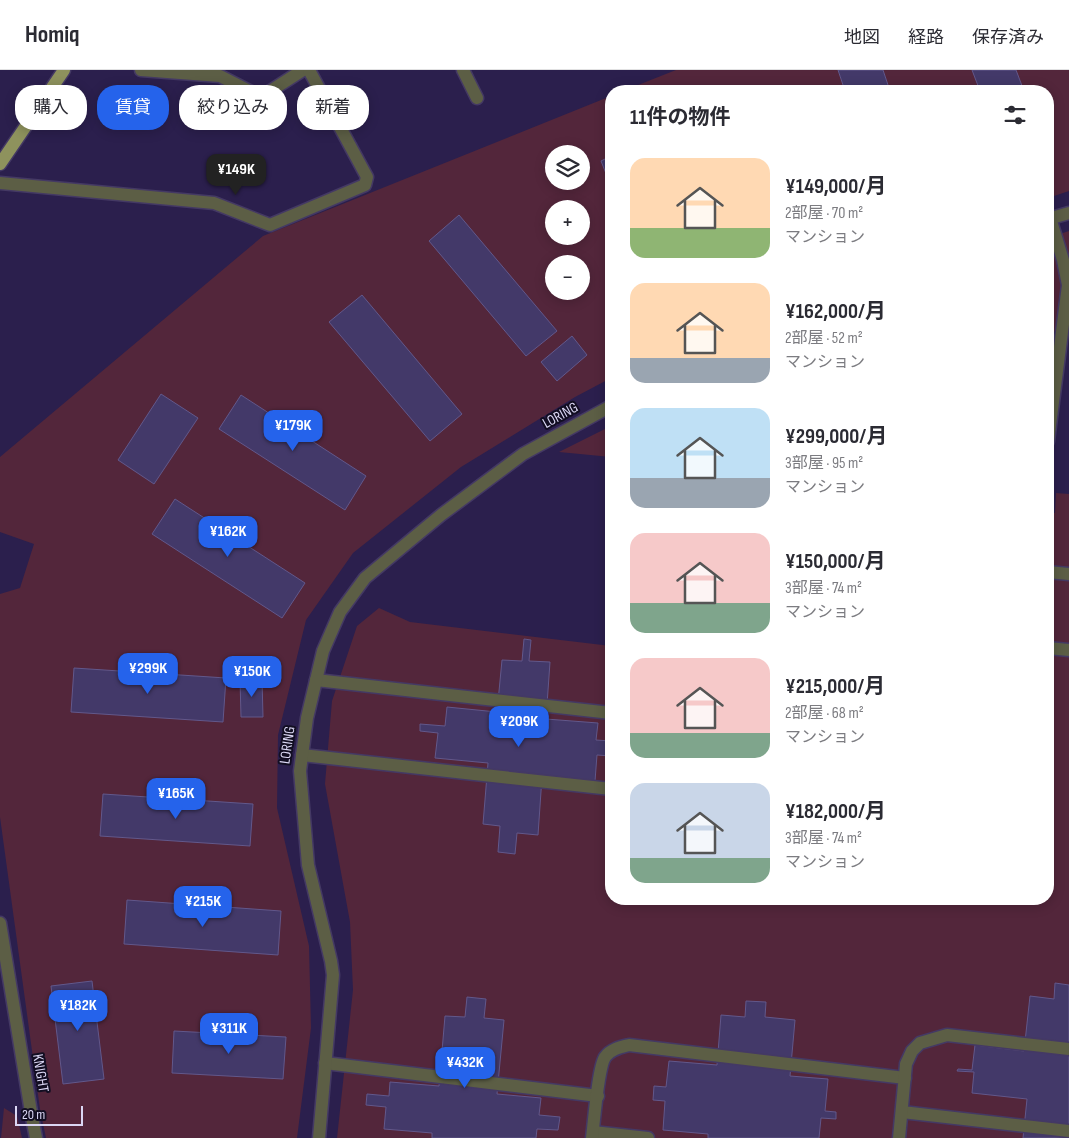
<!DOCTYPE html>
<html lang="ja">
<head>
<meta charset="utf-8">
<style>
  :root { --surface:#fff; --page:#f7f7f7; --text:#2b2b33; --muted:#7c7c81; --line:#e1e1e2; --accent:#2563eb }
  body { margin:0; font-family:"Sofia Sans Condensed","Noto Sans JP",sans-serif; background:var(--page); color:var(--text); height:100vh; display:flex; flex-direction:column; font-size:19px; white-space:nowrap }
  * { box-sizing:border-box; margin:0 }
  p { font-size:16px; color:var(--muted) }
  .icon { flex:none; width:28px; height:28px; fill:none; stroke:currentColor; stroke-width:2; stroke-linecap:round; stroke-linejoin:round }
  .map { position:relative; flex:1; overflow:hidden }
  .sheet { position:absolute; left:605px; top:15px; width:449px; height:820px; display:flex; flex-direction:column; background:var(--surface); border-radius:20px; box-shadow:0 2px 12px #0003 }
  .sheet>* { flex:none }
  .hud { position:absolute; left:15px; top:15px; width:475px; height:45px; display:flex; gap:10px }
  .fabs { position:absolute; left:545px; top:75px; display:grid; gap:10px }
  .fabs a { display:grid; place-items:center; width:45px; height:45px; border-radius:50%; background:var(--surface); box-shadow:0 2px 12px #0003; font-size:25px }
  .scale { position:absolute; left:15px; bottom:12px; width:68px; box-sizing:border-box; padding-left:5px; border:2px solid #dbd7f4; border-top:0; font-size:14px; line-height:18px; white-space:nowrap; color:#dbd7f4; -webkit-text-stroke:4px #120e22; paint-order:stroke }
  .price { position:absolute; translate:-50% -42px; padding:0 11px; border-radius:10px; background:var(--accent); color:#fff; font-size:16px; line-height:32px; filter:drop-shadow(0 1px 2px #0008) }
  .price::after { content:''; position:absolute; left:50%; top:30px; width:15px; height:11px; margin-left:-8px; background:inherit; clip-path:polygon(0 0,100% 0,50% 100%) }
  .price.current { background:#222; color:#fff }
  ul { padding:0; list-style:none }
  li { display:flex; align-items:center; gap:15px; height:125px; padding:0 25px }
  li span { display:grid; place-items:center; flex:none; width:140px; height:100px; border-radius:15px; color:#555 }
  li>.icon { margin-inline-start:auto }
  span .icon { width:60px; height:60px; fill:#fffc; stroke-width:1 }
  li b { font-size:21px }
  h2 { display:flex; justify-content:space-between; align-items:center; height:60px; padding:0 25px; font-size:21px }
  .chip { padding:0 18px; border-radius:20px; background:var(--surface); box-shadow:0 2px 12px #0003; font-size:18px; line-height:45px }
  .chip.current { background:var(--accent); color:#fff }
  header { display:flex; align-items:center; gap:30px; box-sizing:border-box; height:70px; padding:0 25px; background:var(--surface); border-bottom:1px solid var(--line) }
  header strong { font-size:24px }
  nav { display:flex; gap:28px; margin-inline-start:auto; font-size:18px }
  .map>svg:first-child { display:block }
  .green { fill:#53263b; fill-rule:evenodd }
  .building { fill:#433969; stroke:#62588b }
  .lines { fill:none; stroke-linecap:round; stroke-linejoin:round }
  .minor-casing { stroke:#443964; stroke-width:15 }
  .major-casing { stroke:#443964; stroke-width:15 }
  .minor { stroke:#5c5e45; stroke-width:12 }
  .major { stroke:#8e925d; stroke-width:12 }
  .labels { text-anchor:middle; stroke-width:4; stroke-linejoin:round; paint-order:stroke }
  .street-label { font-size:15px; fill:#dbd7f4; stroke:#120e22 }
</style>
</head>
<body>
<header>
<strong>Homiq</strong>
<nav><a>地図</a><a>経路</a><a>保存済み</a></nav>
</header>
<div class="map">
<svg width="1069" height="1068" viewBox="0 0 1069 1068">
  <rect width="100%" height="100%" fill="#2b1f4d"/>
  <g class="green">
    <polygon points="676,0 1069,0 1069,121 1048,128 1048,21 623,21"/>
    <path d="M611 26V308L575 327 461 397 353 483 306 550 278 665 277 738 309 876 311 958 297 1068H46L40 1039 0 747V524L20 518 34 474 0 462V387L263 166ZM554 84H581V111H554ZM554 139H581V166H554ZM554 194H581V221H554Z"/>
    <polygon points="1069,161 1069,263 1048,261 1048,168"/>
    <polygon points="611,356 611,387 559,382"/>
    <polygon points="1056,423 1069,424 1069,1068 337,1068 353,920 350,852 325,714 332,631 357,556 379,538 410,552 611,576 611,829 1048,829 1048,442 1055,443"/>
    <polygon points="4,1038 17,1046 22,1068 1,1068"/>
  </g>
  <g class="building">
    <polygon points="838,0 883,0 890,21 845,21"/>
    <polygon points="972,0 1016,0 1024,21 980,21"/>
    <polygon points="611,86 611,116 601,91"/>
    <polygon points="459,145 557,261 526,286 429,171"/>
    <polygon points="362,225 462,344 430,371 329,252"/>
    <polygon points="572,266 587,285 557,311 541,292"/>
    <polygon points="161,324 198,348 154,414 118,390"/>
    <polygon points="241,325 366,406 345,440 219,359"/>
    <polygon points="175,429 305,513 282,548 152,464"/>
    <polygon points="524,569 531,570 529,591 550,592 546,649 598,653 596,670 611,671 611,686 597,685 595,711 542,707 538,765 517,763 515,784 498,782 500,756 483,754 488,693 435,688 438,663 420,661 420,654 445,656 447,637 497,642 502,590 522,591"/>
    <polygon points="74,598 226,608 223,652 71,642"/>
    <polygon points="240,609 262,609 263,647 241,647"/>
    <polygon points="103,724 253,734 250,776 100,766"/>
    <polygon points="127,830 281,841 278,885 124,874"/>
    <polygon points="92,911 104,1009 63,1014 51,916"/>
    <polygon points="1055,913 1069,915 1069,1068 1023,1068 1027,1029 972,1023 974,1002 957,1001 958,999 972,1000 975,975 1024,981 1030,926 1054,929"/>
    <polygon points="467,927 486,929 484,948 504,950 497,1024 541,1028 539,1045 560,1047 558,1060 537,1059 536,1068 432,1068 432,1063 384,1059 386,1037 366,1035 367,1024 389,1026 390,1012 439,1016 445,946 465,947"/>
    <polygon points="746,931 766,932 765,947 795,950 790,1006 828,1009 825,1041 836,1042 836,1049 821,1048 819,1068 708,1068 708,1064 663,1060 665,1031 653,1030 654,1016 666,1017 669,991 717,995 721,945 745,947"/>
    <polygon points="174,961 286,967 283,1009 172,1003"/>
  </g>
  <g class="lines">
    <defs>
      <g id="minor">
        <polyline points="141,0 220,6 261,27 303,0"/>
        <polyline points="463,0 477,28"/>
        <polyline points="0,113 214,133 270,155 365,115 367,107 309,0"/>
        <polyline points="1048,149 1069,143"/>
        <polyline points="1048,371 1068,215 1063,190 1050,148"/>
        <polyline points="1048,502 1069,504"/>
        <polyline points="1048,578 1069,580"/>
        <polyline points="316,610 611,643"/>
        <polyline points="302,685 611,719"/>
        <polyline points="0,853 31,1042 36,1068"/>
        <polyline points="325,993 598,1026"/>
        <polyline points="902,1042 1069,1061"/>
        <polyline points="593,1062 648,1068"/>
        <polyline points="319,1068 333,905 331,891 308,795 300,701 307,648 323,581 340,542 365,508 441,445 523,384 611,336"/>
        <path d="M592 1068C594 1052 598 998 605 987 611 979 621 977 629 975L905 1008"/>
        <polyline points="899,1068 906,994 912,981 920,973 947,965 1069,979"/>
      </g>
      <polyline id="major" points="0,94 64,0"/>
    </defs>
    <use href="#minor" class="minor-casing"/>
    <use href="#major" class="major-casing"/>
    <use href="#minor" class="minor"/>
    <use href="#major" class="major"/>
  </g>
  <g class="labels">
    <g class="street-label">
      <text transform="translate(560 345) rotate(-29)" y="5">LORING</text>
      <text transform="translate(287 675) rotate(-82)" y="5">LORING</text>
      <text transform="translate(41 1003) rotate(81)" y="5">KNIGHT</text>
    </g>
  </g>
</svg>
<div class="fabs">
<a><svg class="icon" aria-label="layers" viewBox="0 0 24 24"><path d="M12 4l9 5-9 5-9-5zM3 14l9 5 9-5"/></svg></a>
<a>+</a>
<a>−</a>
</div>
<div class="scale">20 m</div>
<b class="price current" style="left:236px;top:126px">¥149K</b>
<b class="price" style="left:293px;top:382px">¥179K</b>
<b class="price" style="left:228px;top:488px">¥162K</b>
<b class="price" style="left:148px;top:625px">¥299K</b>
<b class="price" style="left:252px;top:628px">¥150K</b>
<b class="price" style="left:519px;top:678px">¥209K</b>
<b class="price" style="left:176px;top:750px">¥165K</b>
<b class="price" style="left:203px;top:858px">¥215K</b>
<b class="price" style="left:78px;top:962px">¥182K</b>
<b class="price" style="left:229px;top:985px">¥311K</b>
<b class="price" style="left:465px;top:1019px">¥432K</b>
<div class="hud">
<a class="chip">購入</a>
<a class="chip current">賃貸</a>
<a class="chip">絞り込み</a>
<a class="chip">新着</a>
</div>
<section class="sheet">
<h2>11件の物件<svg class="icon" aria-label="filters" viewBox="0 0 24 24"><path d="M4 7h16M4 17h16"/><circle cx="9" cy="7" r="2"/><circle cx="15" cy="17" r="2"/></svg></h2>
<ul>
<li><span style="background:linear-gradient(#ffd9b3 70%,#8fb573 0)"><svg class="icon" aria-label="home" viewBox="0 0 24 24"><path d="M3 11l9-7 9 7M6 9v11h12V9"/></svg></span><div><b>¥149,000/月</b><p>2部屋 · 70 m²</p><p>マンション</p></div></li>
<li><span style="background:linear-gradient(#ffd9b3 75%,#9aa5b1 0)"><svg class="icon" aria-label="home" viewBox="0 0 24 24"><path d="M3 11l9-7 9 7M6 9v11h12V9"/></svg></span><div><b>¥162,000/月</b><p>2部屋 · 52 m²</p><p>マンション</p></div></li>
<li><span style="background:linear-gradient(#bfe0f5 70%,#9aa5b1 0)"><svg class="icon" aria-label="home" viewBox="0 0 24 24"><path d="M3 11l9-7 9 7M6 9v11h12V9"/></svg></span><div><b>¥299,000/月</b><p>3部屋 · 95 m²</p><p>マンション</p></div></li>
<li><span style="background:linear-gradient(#f6c9c9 70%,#7fa58c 0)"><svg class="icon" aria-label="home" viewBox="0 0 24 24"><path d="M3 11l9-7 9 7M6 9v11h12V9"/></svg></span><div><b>¥150,000/月</b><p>3部屋 · 74 m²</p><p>マンション</p></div></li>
<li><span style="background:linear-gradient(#f6c9c9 75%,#7fa58c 0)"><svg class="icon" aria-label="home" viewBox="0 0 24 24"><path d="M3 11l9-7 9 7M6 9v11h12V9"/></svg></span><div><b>¥215,000/月</b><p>2部屋 · 68 m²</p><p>マンション</p></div></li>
<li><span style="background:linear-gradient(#c9d6e8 75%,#7fa58c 0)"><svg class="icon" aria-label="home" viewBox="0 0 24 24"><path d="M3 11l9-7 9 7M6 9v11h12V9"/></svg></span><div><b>¥182,000/月</b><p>3部屋 · 74 m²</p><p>マンション</p></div></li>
</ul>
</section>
</div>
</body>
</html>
